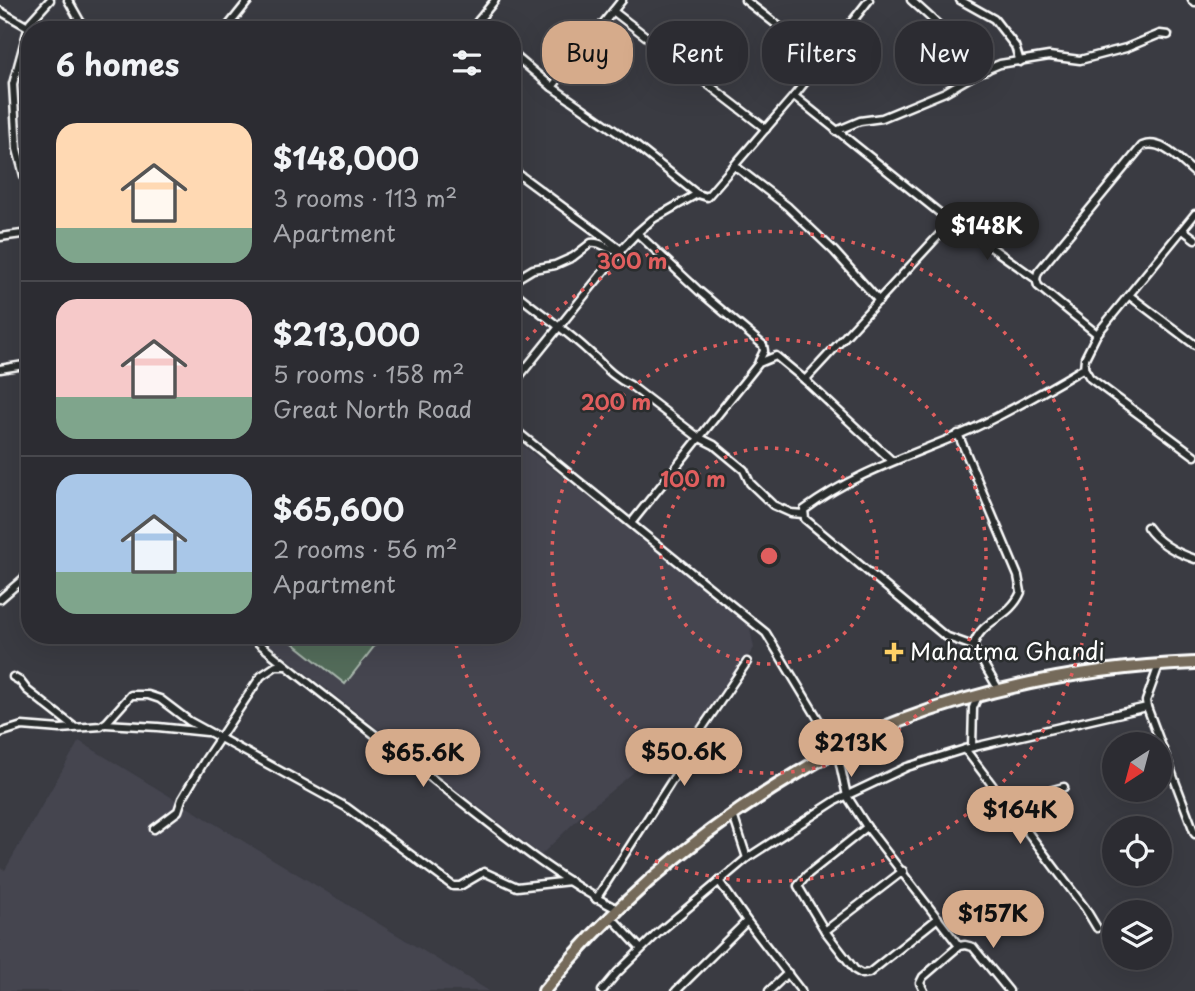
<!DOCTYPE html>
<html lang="en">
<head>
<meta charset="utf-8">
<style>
  :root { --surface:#2c2c32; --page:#34343a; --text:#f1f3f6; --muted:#a6a7ac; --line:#48484d; --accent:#d6ab8b }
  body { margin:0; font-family:"Playpen Sans",sans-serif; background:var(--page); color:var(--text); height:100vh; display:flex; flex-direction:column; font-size:26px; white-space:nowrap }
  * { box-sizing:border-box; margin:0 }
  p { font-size:23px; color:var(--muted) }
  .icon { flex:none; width:38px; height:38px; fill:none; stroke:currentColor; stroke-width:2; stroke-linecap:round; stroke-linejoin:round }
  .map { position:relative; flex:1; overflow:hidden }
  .side { position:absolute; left:21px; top:21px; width:500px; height:623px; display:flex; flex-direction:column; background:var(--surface); border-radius:28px; box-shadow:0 7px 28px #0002,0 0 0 2px var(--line) }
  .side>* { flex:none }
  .banner { position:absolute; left:542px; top:21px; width:546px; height:63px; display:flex; gap:14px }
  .needle { width:46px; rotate:216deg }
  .buttons { position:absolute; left:1102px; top:732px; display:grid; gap:14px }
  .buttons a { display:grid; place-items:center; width:70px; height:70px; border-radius:50%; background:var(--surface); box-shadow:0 7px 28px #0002,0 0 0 2px var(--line); font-size:35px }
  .price { position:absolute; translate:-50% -60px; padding:0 16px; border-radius:24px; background:var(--accent); color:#111; font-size:23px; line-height:46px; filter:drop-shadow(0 2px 4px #0008) }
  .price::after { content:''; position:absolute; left:50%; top:42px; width:21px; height:16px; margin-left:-10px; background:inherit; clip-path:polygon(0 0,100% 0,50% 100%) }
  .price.active { background:#222; color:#fff }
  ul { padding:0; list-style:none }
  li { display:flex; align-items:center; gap:21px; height:175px; padding:0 35px }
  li+li { border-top:2px solid var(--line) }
  li span { display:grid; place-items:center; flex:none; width:196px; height:140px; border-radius:21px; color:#555 }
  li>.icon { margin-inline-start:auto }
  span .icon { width:84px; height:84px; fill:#fffc; stroke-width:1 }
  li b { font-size:30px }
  h2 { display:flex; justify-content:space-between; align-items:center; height:84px; padding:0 35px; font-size:30px }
  .tag { padding:0 24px; border-radius:28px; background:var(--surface); box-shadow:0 7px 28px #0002,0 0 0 2px var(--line); font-size:24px; line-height:63px }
  .tag.active { background:var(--accent); color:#111 }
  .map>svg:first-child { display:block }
  .built { fill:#454550 }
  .green { fill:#526c5a; stroke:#a8b6ac; stroke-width:2 }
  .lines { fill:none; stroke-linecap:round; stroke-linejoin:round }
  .minor-casing { stroke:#fff; stroke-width:11 }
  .tertiary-casing { stroke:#fff; stroke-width:13 }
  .trunk-casing { stroke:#fff; stroke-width:16 }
  .minor { stroke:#2a2d2e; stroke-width:6 }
  .tertiary { stroke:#2a2d2e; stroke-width:8 }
  .trunk { stroke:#746a5a; stroke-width:10 }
  .ring { fill:none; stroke:#e05e5e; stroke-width:3.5; stroke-dasharray:3.5 7 }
  .poi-dot { fill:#ffd166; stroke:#2a2d2e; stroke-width:2.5 }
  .labels { text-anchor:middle; stroke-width:5; stroke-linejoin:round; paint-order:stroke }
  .poi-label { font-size:23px; fill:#fff; stroke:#2a2d2e; text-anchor:start }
  .centre { fill:#e05e5e; stroke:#2a2d2e; stroke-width:3.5 }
  .ring-label { font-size:21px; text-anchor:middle; font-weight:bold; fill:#e05e5e; stroke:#2a2d2e; stroke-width:5; stroke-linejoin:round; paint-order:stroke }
</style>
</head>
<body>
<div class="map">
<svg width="1195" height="991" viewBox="0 0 1195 991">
  <rect width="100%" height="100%" fill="#3a3b42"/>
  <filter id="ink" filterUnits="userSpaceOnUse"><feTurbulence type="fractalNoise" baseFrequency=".0143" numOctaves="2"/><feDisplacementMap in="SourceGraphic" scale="14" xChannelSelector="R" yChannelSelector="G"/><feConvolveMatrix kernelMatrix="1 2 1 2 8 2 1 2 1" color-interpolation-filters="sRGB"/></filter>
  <g filter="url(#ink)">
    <g class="built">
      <polygon points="513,438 749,623 754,648 680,752 640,767 584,813 541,855 257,635 513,635"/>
      <polygon points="79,741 489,991 0,991 0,868 5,870"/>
    </g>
    <polygon class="green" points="291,635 383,635 345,684 288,639"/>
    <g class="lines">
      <defs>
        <g id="minor">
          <polyline points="68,0 85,30"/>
          <polyline points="745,0 822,60"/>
          <polyline points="911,0 942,28 969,44 976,58 987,70"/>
          <polyline points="960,0 994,19 1015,46 1020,62"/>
          <polyline points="0,11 28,27"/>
          <polyline points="613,11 766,129"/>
          <polyline points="479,20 490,30"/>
          <polyline points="225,30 249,0"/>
          <polyline points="471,30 495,0"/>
          <polyline points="513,54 552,87 634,144 697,194 707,197 794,96 869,0"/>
          <polyline points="552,87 622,0"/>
          <polyline points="794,96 951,222 961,226 1036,279"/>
          <polyline points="836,131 860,121 882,118 945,92 976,74 1000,64 1049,56 1080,60 1126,48 1160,34 1168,35"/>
          <polyline points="735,166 787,206 834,251 879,301"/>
          <polyline points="513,170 621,250 513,384"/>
          <polyline points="30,198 17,149 13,84 30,22 50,0"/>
          <polyline points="1195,214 1097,334 1085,358 1084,368 1090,378 1195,456"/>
          <polyline points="1183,230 1195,239"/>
          <polyline points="637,233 699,291 763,345 764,351 759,361"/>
          <polyline points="0,237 22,234 30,230"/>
          <path d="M513 281 533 269 555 265 573 257 591 243C603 241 609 253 621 250L637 233 653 219 697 194"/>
          <path d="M513 291C537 311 564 329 587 350 602 363 611 376 630 385L698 437 714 445 744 470 750 483 773 505 791 513 803 514"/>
          <polyline points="1130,296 1195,345"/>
          <path d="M1097 334 1038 286 1036 279 1038 272 1142 146C1162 138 1180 161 1195 173"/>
          <polyline points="0,369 30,364"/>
          <polyline points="513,428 766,633 837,750 847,796 867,827 959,946"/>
          <path d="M958 434 1018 576 1021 592C1009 620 982 618 973 646"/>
          <polyline points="891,460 805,380 951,222"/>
          <polyline points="632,522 759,363 776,356 805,380"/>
          <path d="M1147 527C1158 543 1177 553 1195 559"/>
          <polyline points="0,599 30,573"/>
          <path d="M249 635C312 688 378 737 443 787 499 831 555 878 619 910"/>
          <polyline points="13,677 20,681 27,690 73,726"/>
          <path d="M999 690 973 646 945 636 805 519 804 510C857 471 911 456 970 430 1009 412 1047 390 1084 368"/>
          <polyline points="1147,707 1195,834"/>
          <polyline points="105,724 158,727 207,732"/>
          <polyline points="0,733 22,726 60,729 101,726 107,722 131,695 148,695 160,699 189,721 346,807 453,886 460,886 484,872 517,887 570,881"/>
          <polyline points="972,747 973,708 978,696"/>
          <polyline points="965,749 1085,908 1097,928"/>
          <polyline points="1004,803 1064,787"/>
          <polyline points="733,815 747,858"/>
          <polyline points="867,827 807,875 798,886 825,931 855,970 862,974 869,973 938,918"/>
          <polyline points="154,829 178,811 182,799 205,760 261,676 276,666 286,666"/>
          <polyline points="719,881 747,921 801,991"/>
          <polyline points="596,899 680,768 692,743 747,662"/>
          <polyline points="612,918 641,949"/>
          <polyline points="825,931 903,871"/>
          <polyline points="602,991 617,973 658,933 747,858 835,801 907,767 965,749 1147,707 1146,701 1159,665"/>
          <polyline points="676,991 747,921"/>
          <polyline points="769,991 788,973"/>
          <polyline points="924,991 920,983 923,977 959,946 965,945 973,947 1009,991"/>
        </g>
        <polyline id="tertiary" points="1193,0 1195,1"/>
        <path id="trunk" d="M544 991C614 904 700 831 796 774 829 754 863 735 900 721 995 685 1094 667 1195 663"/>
      </defs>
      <use href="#minor" class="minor-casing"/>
      <use href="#tertiary" class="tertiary-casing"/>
      <use href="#trunk" class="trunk-casing"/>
      <use href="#minor" class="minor"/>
      <use href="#tertiary" class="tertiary"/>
      <use href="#trunk" class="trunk"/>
    </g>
  </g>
  <g class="ring">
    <circle cx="769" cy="556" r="108"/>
    <circle cx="769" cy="556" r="217"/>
    <path d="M513 356A325 325 0 1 1 454 637"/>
  </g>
  <path class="poi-dot" d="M890.5 641.5h7v7h7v7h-7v7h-7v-7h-7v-7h7z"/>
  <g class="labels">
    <g class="poi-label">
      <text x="910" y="660">Mahatma Ghandi</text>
    </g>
  </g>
  <circle cx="769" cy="556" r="10" class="centre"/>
  <g class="ring-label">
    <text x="632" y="269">300 m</text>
    <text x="616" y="410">200 m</text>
    <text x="693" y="487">100 m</text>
  </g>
</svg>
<div class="buttons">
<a><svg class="needle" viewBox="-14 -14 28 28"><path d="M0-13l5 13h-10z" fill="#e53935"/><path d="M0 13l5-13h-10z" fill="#a6a7ac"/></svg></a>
<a><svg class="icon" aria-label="locate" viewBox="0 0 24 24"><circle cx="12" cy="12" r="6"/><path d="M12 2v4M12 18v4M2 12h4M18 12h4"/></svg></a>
<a><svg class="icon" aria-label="layers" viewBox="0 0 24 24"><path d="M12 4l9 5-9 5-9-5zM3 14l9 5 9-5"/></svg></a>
</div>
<b class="price active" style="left:987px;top:262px">$148K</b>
<b class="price" style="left:851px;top:779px">$213K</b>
<b class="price" style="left:684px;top:788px">$50.6K</b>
<b class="price" style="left:423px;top:789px">$65.6K</b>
<b class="price" style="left:1020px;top:846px">$164K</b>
<b class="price" style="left:993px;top:950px">$157K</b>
<div class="banner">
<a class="tag active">Buy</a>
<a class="tag">Rent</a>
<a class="tag">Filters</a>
<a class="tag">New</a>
</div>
<section class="side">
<h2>6 homes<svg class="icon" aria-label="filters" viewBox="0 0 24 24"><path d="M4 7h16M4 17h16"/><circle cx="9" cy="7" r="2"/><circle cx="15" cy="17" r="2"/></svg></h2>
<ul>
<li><span style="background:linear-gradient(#ffd9b3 75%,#7fa58c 0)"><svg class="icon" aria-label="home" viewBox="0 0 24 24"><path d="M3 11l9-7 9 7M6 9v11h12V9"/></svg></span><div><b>$148,000</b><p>3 rooms · 113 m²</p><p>Apartment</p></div></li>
<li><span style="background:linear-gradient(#f6c9c9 70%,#7fa58c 0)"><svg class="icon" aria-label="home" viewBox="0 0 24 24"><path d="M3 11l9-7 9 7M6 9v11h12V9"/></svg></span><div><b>$213,000</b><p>5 rooms · 158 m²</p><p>Great North Road</p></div></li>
<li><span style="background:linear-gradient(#a9c7e8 70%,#7fa58c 0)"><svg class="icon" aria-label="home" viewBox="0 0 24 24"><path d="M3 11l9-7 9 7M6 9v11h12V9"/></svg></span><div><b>$65,600</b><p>2 rooms · 56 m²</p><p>Apartment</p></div></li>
</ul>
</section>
</div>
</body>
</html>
